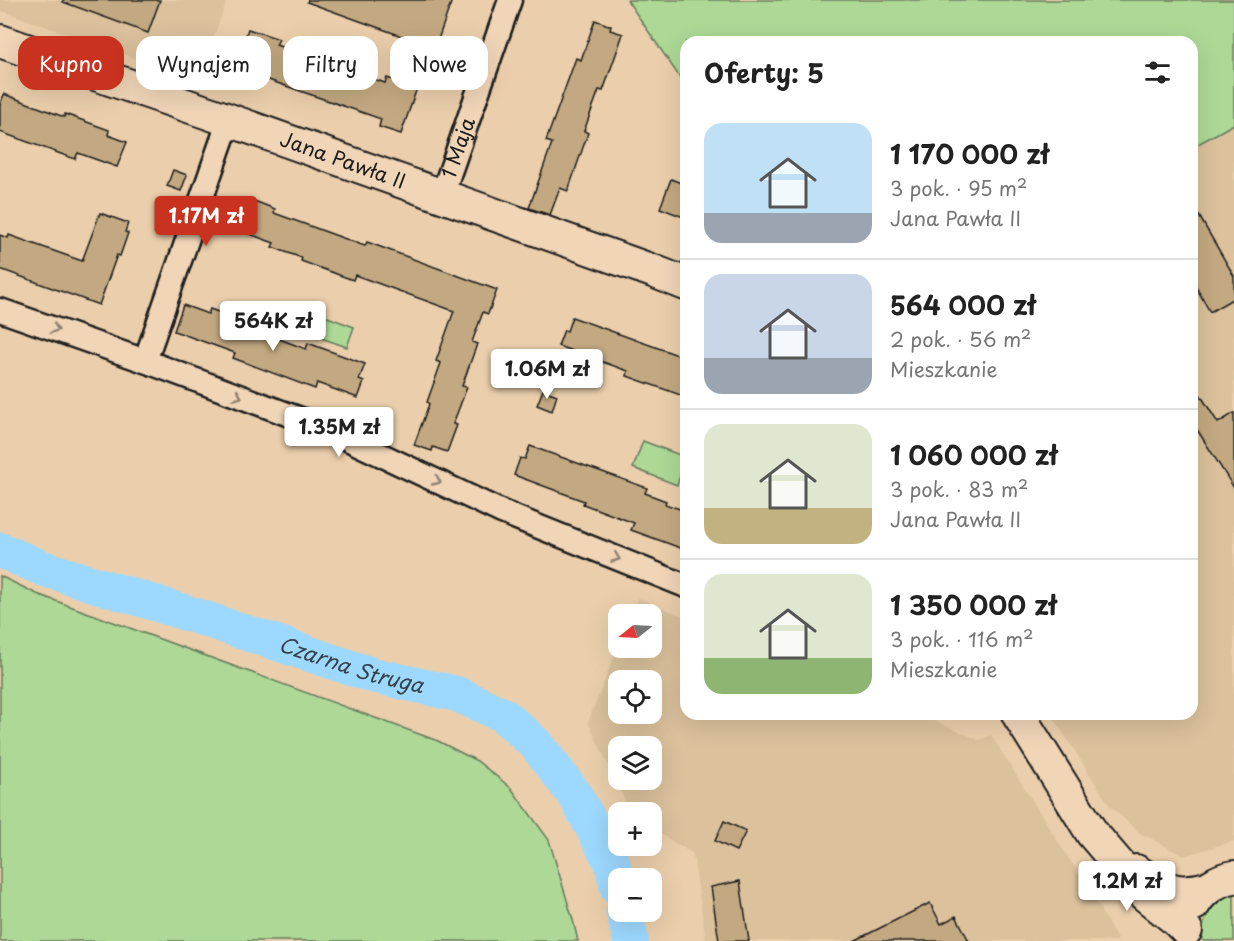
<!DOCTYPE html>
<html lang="pl">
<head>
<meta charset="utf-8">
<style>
  :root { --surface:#fff; --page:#f6f6f6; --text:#222; --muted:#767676; --line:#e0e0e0; --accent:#c8321e }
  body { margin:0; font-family:"Playpen Sans",sans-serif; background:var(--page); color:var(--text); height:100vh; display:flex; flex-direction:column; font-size:22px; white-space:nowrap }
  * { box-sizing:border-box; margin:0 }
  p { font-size:20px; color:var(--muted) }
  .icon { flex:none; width:33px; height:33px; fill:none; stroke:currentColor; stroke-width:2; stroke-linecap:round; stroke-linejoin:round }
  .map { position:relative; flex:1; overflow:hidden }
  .sheet { position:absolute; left:680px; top:36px; width:518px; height:684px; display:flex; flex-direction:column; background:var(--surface); border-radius:18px; box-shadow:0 6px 24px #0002 }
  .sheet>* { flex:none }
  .top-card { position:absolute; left:18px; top:36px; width:570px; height:54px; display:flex; gap:12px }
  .needle { width:39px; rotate:252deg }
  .fabs { position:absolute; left:608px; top:604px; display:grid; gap:12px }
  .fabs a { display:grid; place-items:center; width:54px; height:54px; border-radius:12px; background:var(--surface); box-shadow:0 6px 24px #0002; font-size:30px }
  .price { position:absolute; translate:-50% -51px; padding:0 14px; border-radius:6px; background:#fff; color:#222; font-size:20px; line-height:39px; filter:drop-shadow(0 2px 3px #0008) }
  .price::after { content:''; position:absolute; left:50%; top:36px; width:18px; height:14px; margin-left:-9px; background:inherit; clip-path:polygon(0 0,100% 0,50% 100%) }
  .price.selected { background:var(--accent); color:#fff }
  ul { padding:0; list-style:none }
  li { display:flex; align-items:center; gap:18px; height:150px; padding:0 24px }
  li+li { border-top:2px solid var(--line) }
  li span { display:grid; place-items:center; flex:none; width:168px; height:120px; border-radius:18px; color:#555 }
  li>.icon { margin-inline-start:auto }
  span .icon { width:72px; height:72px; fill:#fffc; stroke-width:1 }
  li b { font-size:26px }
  h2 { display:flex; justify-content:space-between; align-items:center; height:72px; padding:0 24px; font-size:26px }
  .pill { padding:0 21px; border-radius:18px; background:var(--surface); box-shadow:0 6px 24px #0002; font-size:21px; line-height:54px }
  .pill.selected { background:var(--accent); color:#fff }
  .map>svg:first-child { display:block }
  .built { fill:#dbc19c; fill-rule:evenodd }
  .green { fill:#add896; stroke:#647a59; stroke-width:1.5 }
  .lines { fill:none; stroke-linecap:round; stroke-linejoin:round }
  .river { stroke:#9dd8fe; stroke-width:36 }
  .building { fill:#c3a981; stroke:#1c1c1c; stroke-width:1.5 }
  .street-casing { stroke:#1c1c1c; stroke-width:27 }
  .secondary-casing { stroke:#1c1c1c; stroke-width:36 }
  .street { stroke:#f0d5b7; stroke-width:22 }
  .secondary { stroke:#f0d5b7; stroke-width:32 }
  .oneway { stroke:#918271 }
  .labels { text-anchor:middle; stroke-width:5; stroke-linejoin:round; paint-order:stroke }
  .street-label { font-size:20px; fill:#1c1c1c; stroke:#f0d5b7 }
  .water-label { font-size:21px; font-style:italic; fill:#364249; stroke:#f0d5b7 }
</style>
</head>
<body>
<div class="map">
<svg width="1234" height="941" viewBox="0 0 1234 941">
  <rect width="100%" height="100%" fill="#ebcfac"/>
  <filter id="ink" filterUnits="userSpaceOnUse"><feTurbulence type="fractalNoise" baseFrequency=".0167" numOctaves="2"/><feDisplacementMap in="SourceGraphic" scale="12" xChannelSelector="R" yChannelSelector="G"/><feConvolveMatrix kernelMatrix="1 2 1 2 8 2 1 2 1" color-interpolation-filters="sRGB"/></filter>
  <g filter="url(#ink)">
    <g class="built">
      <polygon points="0,0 227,0 198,81 0,10"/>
      <polygon points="1234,124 1234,841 1184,856 1140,833 1110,806 1051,714 1191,714 1191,148"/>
      <path d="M638 598 685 617 686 714H918L979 740 991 735 1098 905 1118 941H706L693 854 651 828V813H631L588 722 618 647 651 648V615H631ZM618 681H651V714H618ZM618 747H651V780H618Z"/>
    </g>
    <g class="green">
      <polygon points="627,0 1234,0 1234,124 1191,148 1191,42 686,42 685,85"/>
      <polygon points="322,315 354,327 347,347 315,336"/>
      <polygon points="643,441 685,457 685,461 677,485 633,468"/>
      <polygon points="0,576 37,594 438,741 477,761 511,788 549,840 573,920 578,941 0,941"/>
      <path d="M1234 893V941H1203C1199 920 1214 900 1234 893Z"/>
    </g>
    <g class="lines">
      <g class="river">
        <path id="s1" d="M0 550 42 568 199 617 372 675 457 694 503 715 536 744 575 795 612 863 618 888"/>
        <polyline points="624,912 631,941"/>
      </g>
    </g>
    <g class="building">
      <polygon points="63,0 160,0 148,33 63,2"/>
      <polygon points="308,0 452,0 435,48 307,2"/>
      <polygon points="595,20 611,26 610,30 623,34 603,91 599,90 584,131 588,133 568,191 560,188 550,215 529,208 552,143 546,141 576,58 581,60"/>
      <polygon points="248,29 279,39 276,45 385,83 387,78 417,88 401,134 379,127 381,119 257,76 255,82 232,75"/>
      <polygon points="4,94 64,117 65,114 109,130 108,135 127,142 117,167 78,153 75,159 0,132 0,105"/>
      <polygon points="173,170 187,175 181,191 167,186"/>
      <polygon points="671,179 686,185 686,218 660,208"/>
      <polygon points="249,199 275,209 274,213 365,246 367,242 497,290 488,314 483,312 472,342 477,344 462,386 467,387 453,424 457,425 447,452 433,447 432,451 414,445 429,404 427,402 441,363 436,361 454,311 355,275 353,280 301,261 302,258 272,247 274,243 233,228 239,211 244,213"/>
      <polygon points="1191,202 1234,276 1234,298 1210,312 1191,278"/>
      <polygon points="100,213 128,223 125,232 128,233 120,256 117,255 99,305 0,269 0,235 8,238 9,235 82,261"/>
      <polygon points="183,305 208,314 210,309 267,330 266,334 306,349 308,343 365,364 359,380 364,382 358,398 317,383 315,389 233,358 235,353 174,331"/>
      <polygon points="572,317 686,358 686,397 627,376 628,371 558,346 564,330 567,331"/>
      <polygon points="1191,380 1218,423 1234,413 1234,488 1191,420"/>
      <polygon points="543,390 557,395 552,411 537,405"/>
      <polygon points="530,446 647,488 645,493 666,501 665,504 686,511 686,550 631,530 634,523 583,504 584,501 514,475 520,458 525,459"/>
      <polygon points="724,821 746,831 736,851 715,841"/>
      <polygon points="740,881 749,941 719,941 711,887"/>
      <polygon points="930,903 941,924 956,916 969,941 854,941"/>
    </g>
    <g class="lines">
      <defs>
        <g id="street">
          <path id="s2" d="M442 195 510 0"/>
          <polyline points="0,310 145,361 303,420 337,434 502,512 686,586"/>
          <polyline points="145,361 229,120"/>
        </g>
        <g id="secondary">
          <path id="s3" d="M0 41 229 120 653 271 686 284"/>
          <polyline points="1018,714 1092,833 1145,895 1175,919 1186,930"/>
          <path d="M1136 871C1152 881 1170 894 1189 891 1196 891 1202 889 1208 888"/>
          <path d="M1194 904C1202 890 1218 879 1234 877"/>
        </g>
      </defs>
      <use href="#street" class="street-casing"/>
      <use href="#secondary" class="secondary-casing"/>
      <use href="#street" class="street"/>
      <use href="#secondary" class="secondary"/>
    </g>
    <defs><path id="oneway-chevron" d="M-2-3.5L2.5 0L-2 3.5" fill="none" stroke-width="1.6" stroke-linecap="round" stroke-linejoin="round" transform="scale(1.5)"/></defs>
    <g class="oneway">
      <use href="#oneway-chevron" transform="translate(55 329) rotate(19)"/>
      <use href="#oneway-chevron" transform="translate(238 396) rotate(21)"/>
      <use href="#oneway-chevron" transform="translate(437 481) rotate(25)"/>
      <use href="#oneway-chevron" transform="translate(616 558) rotate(22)"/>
    </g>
  </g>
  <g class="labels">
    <g class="street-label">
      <text dy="7" stroke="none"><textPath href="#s2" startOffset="50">1 Maja</textPath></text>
      <text dy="7" stroke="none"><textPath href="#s3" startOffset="363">Jana Pawła II</textPath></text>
    </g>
    <g class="water-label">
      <text dy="7" stroke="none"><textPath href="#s1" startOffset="370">Czarna Struga</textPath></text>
    </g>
  </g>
</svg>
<div class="fabs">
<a><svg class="needle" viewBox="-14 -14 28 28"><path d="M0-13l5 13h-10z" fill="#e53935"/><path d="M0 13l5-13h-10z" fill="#767676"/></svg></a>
<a><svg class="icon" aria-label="locate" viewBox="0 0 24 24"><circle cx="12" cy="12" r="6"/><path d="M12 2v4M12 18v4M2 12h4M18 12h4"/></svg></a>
<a><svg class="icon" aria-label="layers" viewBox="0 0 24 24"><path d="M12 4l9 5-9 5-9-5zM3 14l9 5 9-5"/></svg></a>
<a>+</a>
<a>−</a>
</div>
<b class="price selected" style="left:206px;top:247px">1.17M zł</b>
<b class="price" style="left:273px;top:352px">564K zł</b>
<b class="price" style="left:547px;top:400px">1.06M zł</b>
<b class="price" style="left:339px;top:458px">1.35M zł</b>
<b class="price" style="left:1127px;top:912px">1.2M zł</b>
<div class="top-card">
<a class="pill selected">Kupno</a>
<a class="pill">Wynajem</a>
<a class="pill">Filtry</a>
<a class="pill">Nowe</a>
</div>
<section class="sheet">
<h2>Oferty: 5<svg class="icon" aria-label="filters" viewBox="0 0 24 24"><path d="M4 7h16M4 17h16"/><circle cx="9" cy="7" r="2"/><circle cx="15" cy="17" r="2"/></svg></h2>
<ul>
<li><span style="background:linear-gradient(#bfe0f5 75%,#9aa5b1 0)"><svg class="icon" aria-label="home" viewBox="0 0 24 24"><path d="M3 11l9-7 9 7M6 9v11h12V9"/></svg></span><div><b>1 170 000 zł</b><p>3 pok. · 95 m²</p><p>Jana Pawła II</p></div></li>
<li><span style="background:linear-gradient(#c9d6e8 70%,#9aa5b1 0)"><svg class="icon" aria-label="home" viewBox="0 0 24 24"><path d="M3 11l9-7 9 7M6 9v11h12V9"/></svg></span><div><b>564 000 zł</b><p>2 pok. · 56 m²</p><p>Mieszkanie</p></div></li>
<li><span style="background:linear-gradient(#dfe7d0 70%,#c2b280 0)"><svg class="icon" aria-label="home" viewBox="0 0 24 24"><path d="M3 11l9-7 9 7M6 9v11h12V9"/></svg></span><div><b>1 060 000 zł</b><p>3 pok. · 83 m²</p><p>Jana Pawła II</p></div></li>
<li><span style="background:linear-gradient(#dfe7d0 70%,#8fb573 0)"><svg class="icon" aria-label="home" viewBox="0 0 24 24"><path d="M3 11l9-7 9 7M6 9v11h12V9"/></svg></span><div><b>1 350 000 zł</b><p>3 pok. · 116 m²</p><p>Mieszkanie</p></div></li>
</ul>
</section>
</div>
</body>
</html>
